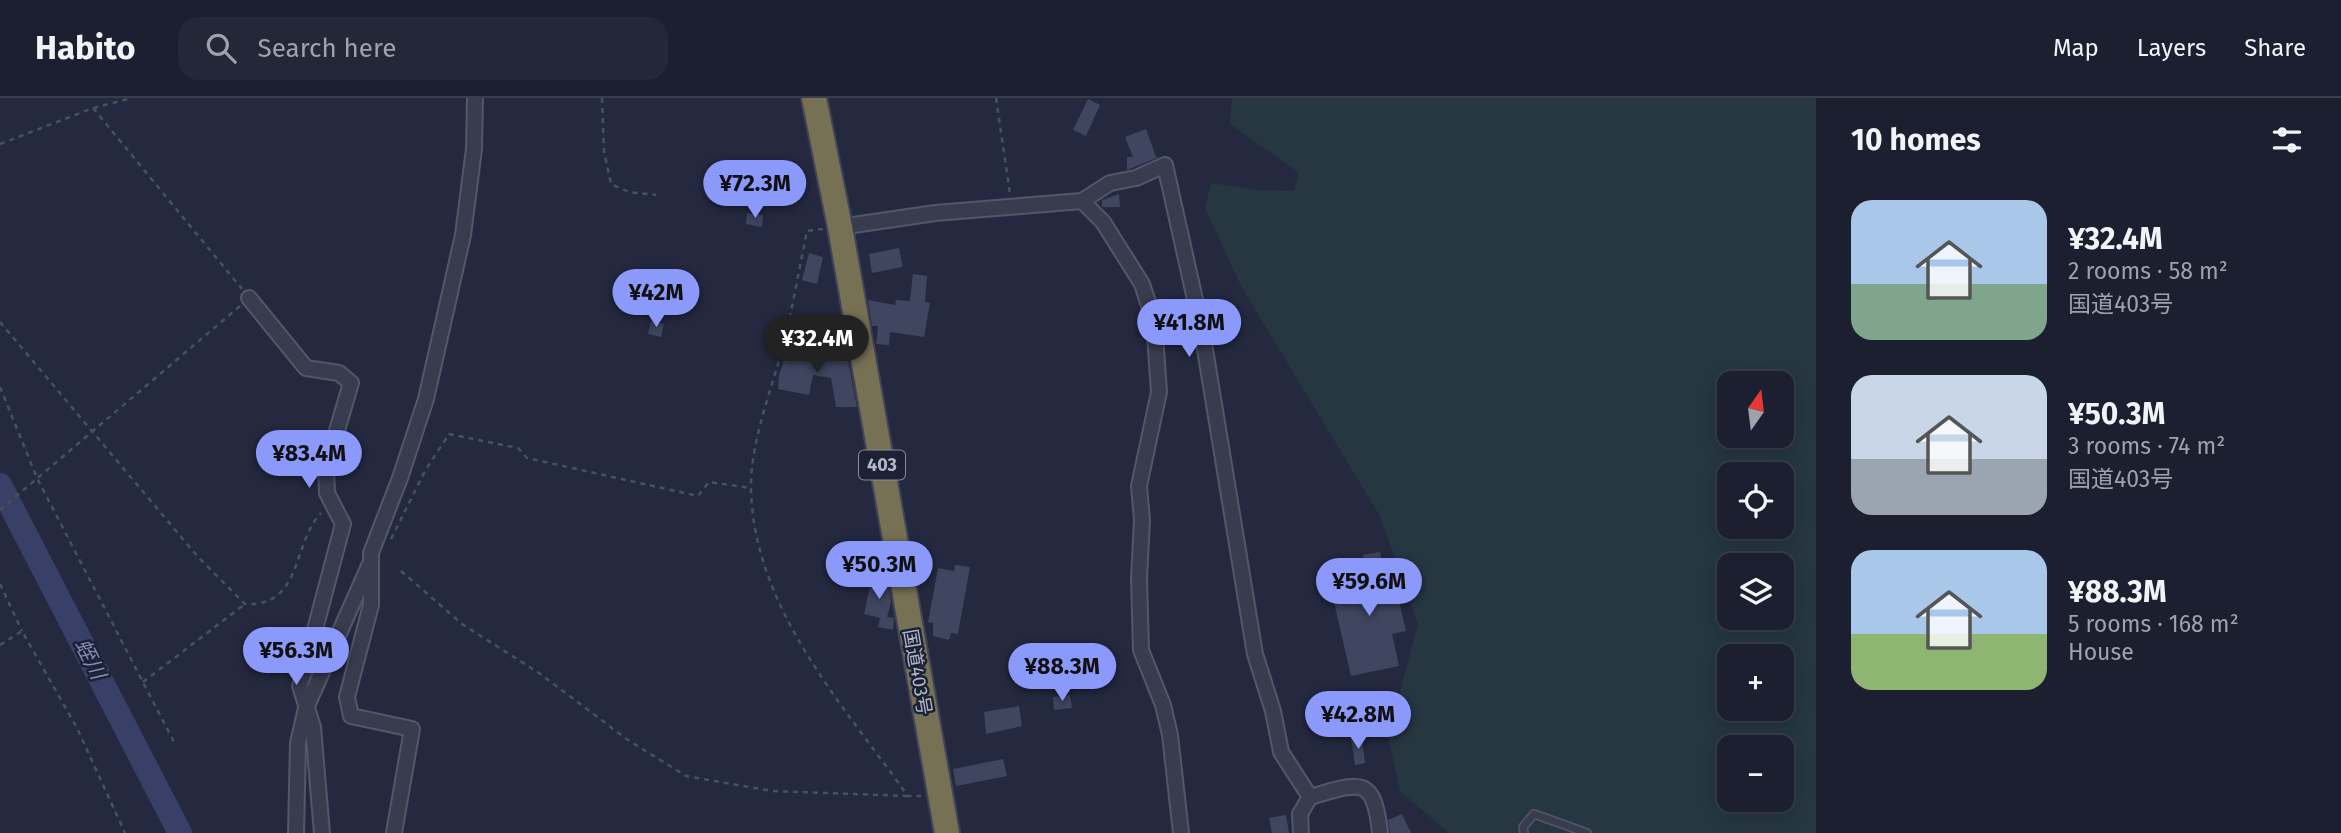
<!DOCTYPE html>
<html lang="en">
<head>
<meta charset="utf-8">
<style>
  :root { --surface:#1b1f30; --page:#242738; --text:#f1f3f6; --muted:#a0a2ab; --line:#393d4c; --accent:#8a99fa }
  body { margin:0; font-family:"Fira Sans","Noto Sans JP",sans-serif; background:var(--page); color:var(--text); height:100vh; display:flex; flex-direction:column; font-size:26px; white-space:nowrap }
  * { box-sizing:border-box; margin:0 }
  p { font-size:23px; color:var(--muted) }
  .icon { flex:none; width:38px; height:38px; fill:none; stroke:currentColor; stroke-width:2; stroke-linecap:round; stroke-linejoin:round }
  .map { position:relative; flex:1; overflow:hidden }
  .details { display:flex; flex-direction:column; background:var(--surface); width:525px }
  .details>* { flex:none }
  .needle { width:46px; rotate:14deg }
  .buttons { position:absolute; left:1717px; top:273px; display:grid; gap:14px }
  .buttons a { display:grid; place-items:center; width:77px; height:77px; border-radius:14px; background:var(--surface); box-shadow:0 4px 18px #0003,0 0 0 2px var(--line); font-size:35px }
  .price { position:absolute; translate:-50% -60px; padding:0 16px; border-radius:24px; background:var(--accent); color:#111; font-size:23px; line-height:46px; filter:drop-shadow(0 2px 4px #0008) }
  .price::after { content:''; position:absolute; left:50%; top:42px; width:21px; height:16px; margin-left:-10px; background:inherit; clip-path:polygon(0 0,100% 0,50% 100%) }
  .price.on { background:#222; color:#fff }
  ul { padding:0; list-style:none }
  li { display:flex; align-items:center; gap:21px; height:175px; padding:0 35px }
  li span { display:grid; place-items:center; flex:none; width:196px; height:140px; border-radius:21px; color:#555 }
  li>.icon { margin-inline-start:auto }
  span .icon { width:84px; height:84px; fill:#fffc; stroke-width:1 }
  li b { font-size:30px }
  h2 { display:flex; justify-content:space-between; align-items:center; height:84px; padding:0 35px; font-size:30px }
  header { display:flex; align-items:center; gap:42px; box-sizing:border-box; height:98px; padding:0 35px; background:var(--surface); border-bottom:2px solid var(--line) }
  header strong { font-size:33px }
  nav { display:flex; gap:38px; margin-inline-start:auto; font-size:24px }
  .search { width:490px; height:63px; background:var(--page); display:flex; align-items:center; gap:18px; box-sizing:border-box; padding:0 24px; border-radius:21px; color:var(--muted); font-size:26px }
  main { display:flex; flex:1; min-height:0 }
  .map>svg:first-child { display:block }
  .green { fill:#263741; fill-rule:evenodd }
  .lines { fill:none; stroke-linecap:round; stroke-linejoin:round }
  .river { stroke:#384067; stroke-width:24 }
  .building { fill:#404660 }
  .lane-casing { stroke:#53576a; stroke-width:10 }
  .street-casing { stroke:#53576a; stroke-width:18 }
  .highway-casing { stroke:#404457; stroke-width:28 }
  .path { stroke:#44545d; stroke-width:2.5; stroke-dasharray:5 5; stroke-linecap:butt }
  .lane { stroke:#393c4f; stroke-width:7 }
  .street { stroke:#393c4f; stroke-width:14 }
  .highway { stroke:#767155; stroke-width:24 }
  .labels { text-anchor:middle; stroke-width:5; stroke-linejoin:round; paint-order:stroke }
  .shield { fill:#1d2135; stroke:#878b9d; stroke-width:2 }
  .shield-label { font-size:18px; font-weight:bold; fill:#b5b8ca }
  .street-label { font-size:19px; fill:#b5b8ca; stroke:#1d2135 }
  .water-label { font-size:21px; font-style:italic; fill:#838cb7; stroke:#1d2135 }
</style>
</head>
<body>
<header>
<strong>Habito</strong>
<div class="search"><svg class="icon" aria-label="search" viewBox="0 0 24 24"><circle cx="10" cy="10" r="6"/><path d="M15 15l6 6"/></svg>Search here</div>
<nav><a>Map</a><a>Layers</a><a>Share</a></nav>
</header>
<main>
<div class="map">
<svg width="1816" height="735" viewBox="0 0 1816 735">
  <rect width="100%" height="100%" fill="#242940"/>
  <path class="green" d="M1232 0H1816V735H1449L1400 693 1388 639 1418 526 1380 418 1241 188 1205 110 1211 85 1257 92 1294 93 1299 75 1230 26ZM1729 285H1782V338H1729ZM1729 376H1782V429H1729ZM1729 467H1782V520H1729ZM1729 558H1782V611H1729ZM1729 649H1782V702H1729Z"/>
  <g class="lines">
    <polyline class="river" points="0,387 180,735"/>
  </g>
  <g class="building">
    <polygon points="1088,1 1100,7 1086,38 1073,32"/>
    <polygon points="1146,31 1156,59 1159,59 1127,72 1127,59 1133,59 1125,39"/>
    <polygon points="770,83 797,88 793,107 766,102"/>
    <polygon points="1119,96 1120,109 1102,109 1102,102"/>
    <polygon points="747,115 763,117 762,129 746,126"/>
    <polygon points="899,150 903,169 872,175 869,156"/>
    <polygon points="809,155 823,159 817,186 802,182"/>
    <polygon points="913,176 927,178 925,204 930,205 924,239 890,234 889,247 876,246 878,228 872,228 868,202 895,207 896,202 910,203"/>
    <polygon points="651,223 664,226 661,239 648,236"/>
    <polygon points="788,248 830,259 847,257 857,309 836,309 831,280 813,277 809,297 778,291 779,278"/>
    <polygon points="1380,454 1384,475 1392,473 1406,533 1392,536 1399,568 1351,578 1330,487 1367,478 1363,457"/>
    <polygon points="955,467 970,469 958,536 951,535 949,542 933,538 933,525 928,524 938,470 954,473"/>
    <polygon points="874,471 885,474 882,489 889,490 891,504 887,519 894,520 893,532 878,529 880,520 864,516"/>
    <polygon points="1070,597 1072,610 1054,612 1053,599"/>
    <polygon points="1019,608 1022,628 986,636 984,614"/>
    <polygon points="1362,639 1365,665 1355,667 1351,640"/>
    <polygon points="1003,661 1007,678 956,688 953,671"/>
    <polygon points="1402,716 1411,735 1390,735 1388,722"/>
    <polygon points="1286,717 1289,735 1272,735 1269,720"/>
  </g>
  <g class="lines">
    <defs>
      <polyline id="lane" points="1524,735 1523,729 1534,716 1587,735"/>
      <g id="street">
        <polyline points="1082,103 1103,124 1142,186 1154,223 1159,294 1139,388 1142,422 1139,480 1141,552 1163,607 1170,637 1181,735"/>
        <polyline points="840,129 935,115 1082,103 1110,85 1136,80 1165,67 1202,233 1255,556 1273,613 1281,654 1310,699 1300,716 1301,735"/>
        <polyline points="249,200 306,270 339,275 351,285 326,370 327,395 343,426 300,588 313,629 322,735"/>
        <path d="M1310 699C1359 685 1374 676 1380 735"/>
        <polyline points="296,735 298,645 306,610 369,468"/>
        <polyline points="394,735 412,631 351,618 347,599 371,507 371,455 400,380 426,301 463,137 474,51 475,0"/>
      </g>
      <polyline id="highway" points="814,0 840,129 947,735"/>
    </defs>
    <use href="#lane" class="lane-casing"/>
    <use href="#street" class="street-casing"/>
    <use href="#highway" class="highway-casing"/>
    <g class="path">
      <polyline points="602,0 604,53 611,86 629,94 656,97"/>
      <polyline points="996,0 1010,96"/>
      <polyline points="93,10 242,191"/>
      <polyline points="0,46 93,10 132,0"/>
      <path d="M823 131 807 133C799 172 792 213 782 252 770 296 750 346 751 392 754 510 843 607 908 698H921"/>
      <path d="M0 224 198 459 245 506C303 509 292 445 321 415"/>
      <polyline points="0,289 37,380 174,644"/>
      <polyline points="0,412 240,208"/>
      <polyline points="391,441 425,373 449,336 518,350 527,360 698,398 709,384 750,390"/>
      <polyline points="401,473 462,526 539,575 628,642 686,678 772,693 907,698"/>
      <polyline points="0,486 22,533"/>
      <polyline points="0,547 22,533 77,630 125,735"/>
      <polyline points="143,584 245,506"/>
    </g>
    <use href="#lane" class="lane"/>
    <use href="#street" class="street"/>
    <use href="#highway" class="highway"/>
  </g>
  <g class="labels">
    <rect class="shield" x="859" y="352.5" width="46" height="29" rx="5"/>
    <g class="shield-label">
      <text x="882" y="373">403</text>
    </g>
    <g class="street-label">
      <text transform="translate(918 574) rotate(80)" y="7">国道403号</text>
    </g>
    <g class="water-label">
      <text transform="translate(90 561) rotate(63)" y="7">蛭川</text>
    </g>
  </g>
</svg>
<div class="buttons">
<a><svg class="needle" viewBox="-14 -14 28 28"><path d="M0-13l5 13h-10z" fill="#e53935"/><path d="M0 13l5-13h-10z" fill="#a0a2ab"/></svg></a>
<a><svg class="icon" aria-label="locate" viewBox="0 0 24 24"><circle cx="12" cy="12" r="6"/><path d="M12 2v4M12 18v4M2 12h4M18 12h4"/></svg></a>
<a><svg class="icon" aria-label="layers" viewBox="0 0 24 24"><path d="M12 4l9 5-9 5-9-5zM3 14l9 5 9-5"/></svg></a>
<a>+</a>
<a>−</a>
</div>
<b class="price" style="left:755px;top:122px">¥72.3M</b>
<b class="price" style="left:656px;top:231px">¥42M</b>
<b class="price" style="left:1189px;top:261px">¥41.8M</b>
<b class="price on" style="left:817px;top:277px">¥32.4M</b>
<b class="price" style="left:309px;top:392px">¥83.4M</b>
<b class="price" style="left:879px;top:503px">¥50.3M</b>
<b class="price" style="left:1369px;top:520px">¥59.6M</b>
<b class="price" style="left:296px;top:589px">¥56.3M</b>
<b class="price" style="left:1062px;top:605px">¥88.3M</b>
<b class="price" style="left:1358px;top:653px">¥42.8M</b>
</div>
<section class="details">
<h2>10 homes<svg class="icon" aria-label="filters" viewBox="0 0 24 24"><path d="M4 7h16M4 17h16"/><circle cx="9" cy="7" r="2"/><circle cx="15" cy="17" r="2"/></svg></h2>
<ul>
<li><span style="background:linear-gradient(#a9c7e8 60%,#7fa58c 0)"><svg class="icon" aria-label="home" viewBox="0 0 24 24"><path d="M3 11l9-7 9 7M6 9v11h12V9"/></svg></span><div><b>¥32.4M</b><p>2 rooms · 58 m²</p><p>国道403号</p></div></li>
<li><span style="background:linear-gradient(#c9d6e8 60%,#9aa5b1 0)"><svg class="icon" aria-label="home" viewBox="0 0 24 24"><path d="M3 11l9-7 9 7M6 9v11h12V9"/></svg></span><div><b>¥50.3M</b><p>3 rooms · 74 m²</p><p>国道403号</p></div></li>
<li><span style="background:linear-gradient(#a9c7e8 60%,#8fb573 0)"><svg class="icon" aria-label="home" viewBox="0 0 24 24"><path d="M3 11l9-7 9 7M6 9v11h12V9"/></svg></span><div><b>¥88.3M</b><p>5 rooms · 168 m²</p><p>House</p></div></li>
</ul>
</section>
</main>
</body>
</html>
